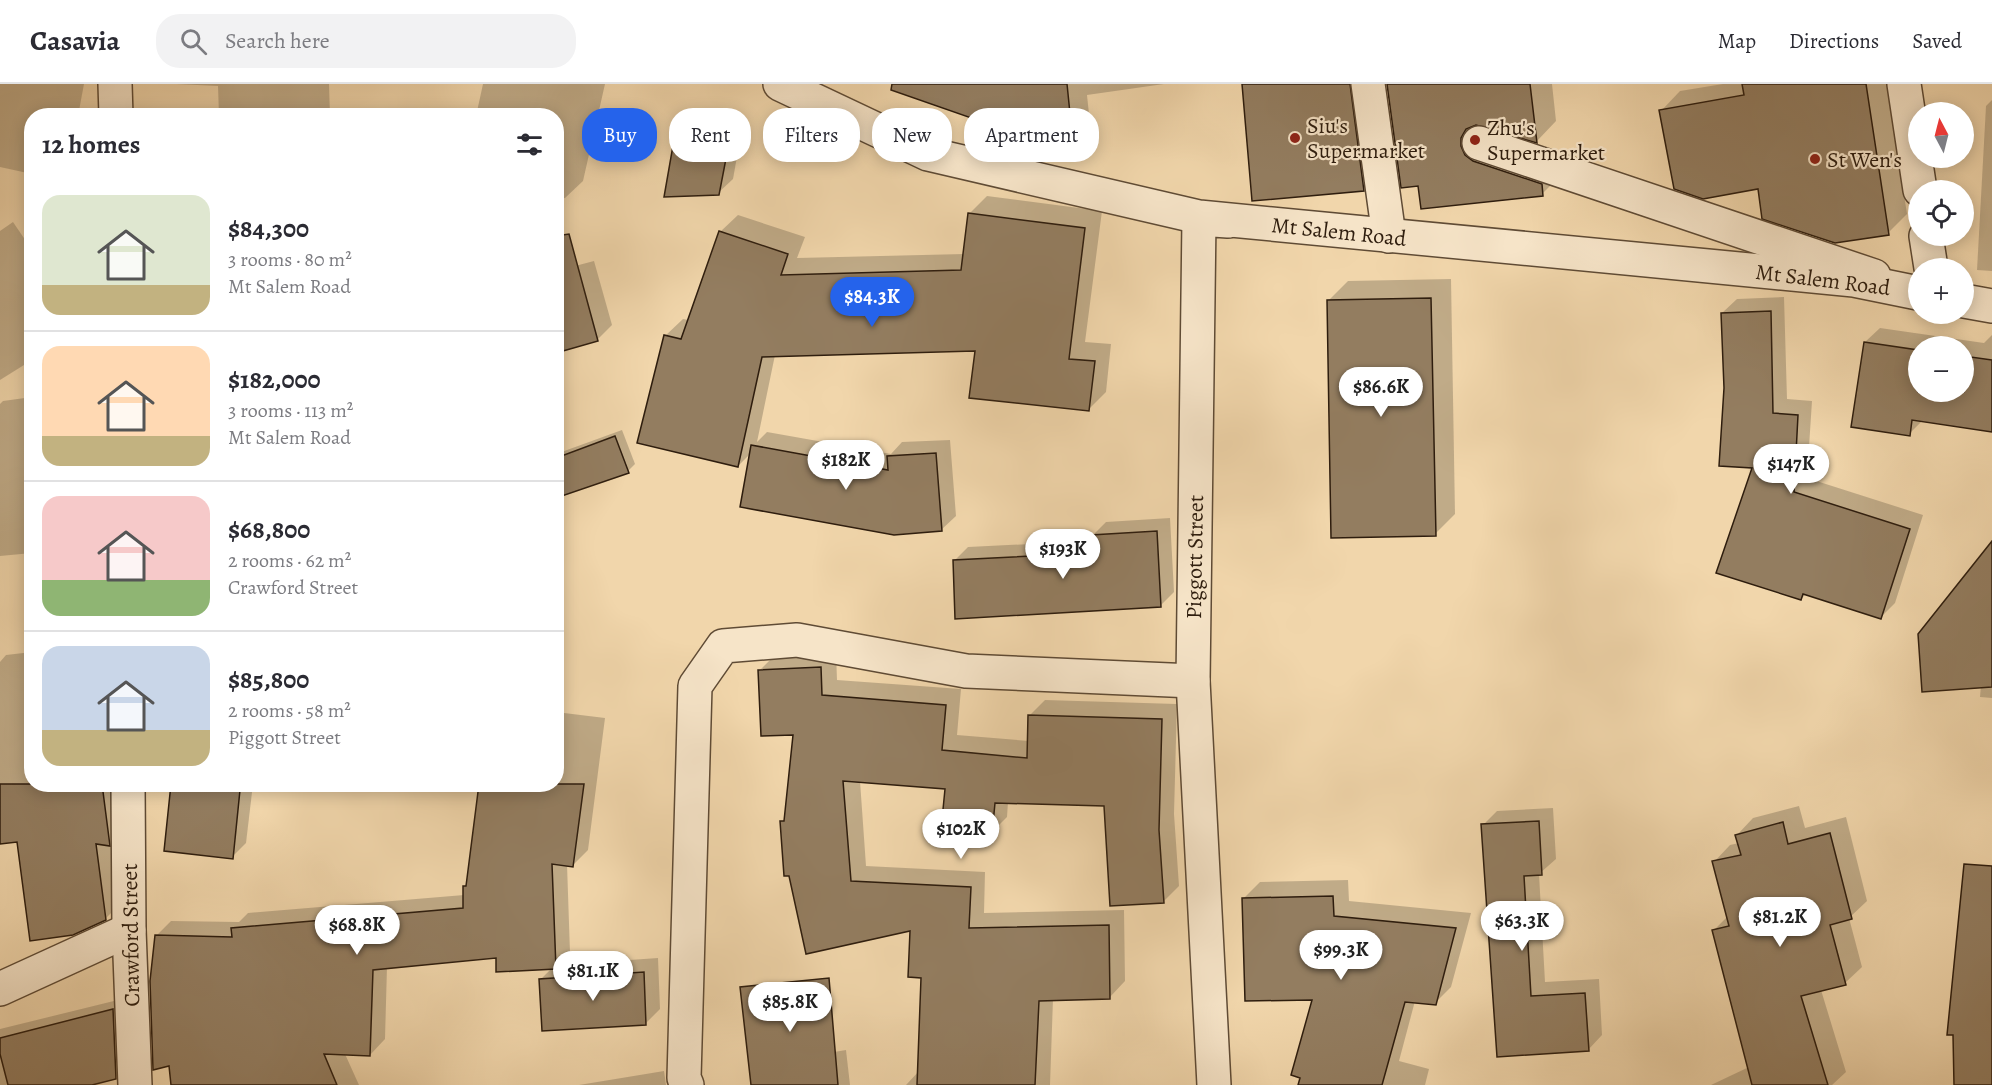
<!DOCTYPE html>
<html lang="en">
<head>
<meta charset="utf-8">
<style>
  :root { --surface:#fff; --page:#f2f2f3; --text:#2b2b33; --muted:#7c7c81; --line:#e1e1e2; --accent:#2563eb }
  body { margin:0; font-family:Alegreya,serif; background:var(--page); color:var(--text); height:100vh; display:flex; flex-direction:column; font-size:22px; white-space:nowrap }
  * { box-sizing:border-box; margin:0 }
  p { font-size:20px; color:var(--muted) }
  .icon { flex:none; width:33px; height:33px; fill:none; stroke:currentColor; stroke-width:2; stroke-linecap:round; stroke-linejoin:round }
  .map { position:relative; flex:1; overflow:hidden }
  .details { position:absolute; left:24px; top:24px; width:540px; height:684px; display:flex; flex-direction:column; background:var(--surface); border-radius:24px; box-shadow:0 3px 15px #0003 }
  .details>* { flex:none }
  .top-card { position:absolute; left:582px; top:24px; width:570px; height:54px; display:flex; gap:12px }
  .needle { width:39px; rotate:353deg }
  .tools { position:absolute; left:1908px; top:18px; display:grid; gap:12px }
  .tools a { display:grid; place-items:center; width:66px; height:66px; border-radius:50%; background:var(--surface); box-shadow:0 3px 15px #0003; font-size:30px }
  .price { position:absolute; translate:-50% -51px; padding:0 14px; border-radius:21px; background:#fff; color:#222; font-size:20px; line-height:39px; filter:drop-shadow(0 2px 3px #0008) }
  .price::after { content:''; position:absolute; left:50%; top:36px; width:18px; height:14px; margin-left:-9px; background:inherit; clip-path:polygon(0 0,100% 0,50% 100%) }
  .price.selected { background:var(--accent); color:#fff }
  ul { padding:0; list-style:none }
  li { display:flex; align-items:center; gap:18px; height:150px; padding:0 18px }
  li+li { border-top:2px solid var(--line) }
  li span { display:grid; place-items:center; flex:none; width:168px; height:120px; border-radius:18px; color:#555 }
  li>.icon { margin-inline-start:auto }
  span .icon { width:72px; height:72px; fill:#fffc; stroke-width:1 }
  li b { font-size:26px }
  h2 { display:flex; justify-content:space-between; align-items:center; height:72px; padding:0 18px; font-size:26px }
  .chip { padding:0 21px; border-radius:24px; background:var(--surface); box-shadow:0 3px 15px #0003; font-size:21px; line-height:54px }
  .chip.selected { background:var(--accent); color:#fff }
  header { display:flex; align-items:center; gap:36px; box-sizing:border-box; height:84px; padding:0 30px; background:var(--surface); border-bottom:2px solid var(--line) }
  header strong { font-size:28px }
  nav { display:flex; gap:33px; margin-inline-start:auto; font-size:21px }
  .search { width:420px; height:54px; background:var(--page); display:flex; align-items:center; gap:15px; box-sizing:border-box; padding:0 21px; border-radius:24px; color:var(--muted); font-size:22px }
  .map>svg:first-child { display:block }
  .shadow { fill:#0003; fill-rule:evenodd }
  .building { fill:#937d60; stroke:#2e1d0e; stroke-width:1.5 }
  .lines { fill:none; stroke-linecap:round; stroke-linejoin:round }
  .minor-casing { stroke:#5f4b35; stroke-width:36 }
  .tertiary-casing { stroke:#5f4b35; stroke-width:36 }
  .minor { stroke:#f6e4c8; stroke-width:33 }
  .tertiary { stroke:#f6e4c8; stroke-width:33 }
  .poi-dot { fill:#8f2418; stroke:#f6e4c8; stroke-width:2 }
  .labels { text-anchor:middle; stroke-width:4.5; stroke-linejoin:round; paint-order:stroke }
  .poi-label { font-size:22px; fill:#2e1d0e; stroke:#f6e4c8; text-anchor:start }
  .street-label { font-size:22px; fill:#2e1d0e; stroke:#f6e4c8 }
</style>
</head>
<body>
<header>
<strong>Casavia</strong>
<div class="search"><svg class="icon" aria-label="search" viewBox="0 0 24 24"><circle cx="10" cy="10" r="6"/><path d="M15 15l6 6"/></svg>Search here</div>
<nav><a>Map</a><a>Directions</a><a>Saved</a></nav>
</header>
<div class="map">
<svg width="1992" height="1001" viewBox="0 0 1992 1001">
  <rect width="100%" height="100%" fill="#f1d6ab"/>
  <filter id="stains"><feTurbulence type="fractalNoise" baseFrequency=".00333" numOctaves="4"/><feColorMatrix values="0 0 0 0 .2 0 0 0 0 .09 0 0 0 0 .02 0 0 0 .5 -.17"/></filter>
  <radialGradient id="worn" r=".72"><stop offset=".6" stop-color="#630" stop-opacity="0"/><stop offset="1" stop-color="#630" stop-opacity=".3"/></radialGradient>
  <g class="shadow">
    <polygon points="0,0 84,0 78,32 32,32 32,90 0,83"/>
    <polygon points="176,0 329,0 330,32 219,32 218,2"/>
    <polygon points="483,0 605,0 583,97 565,114 556,115 556,32 476,32"/>
    <polygon points="948,0 1164,0 1087,11 1089,30 1072,48"/>
    <polygon points="1244,0 1371,0 1383,85 1363,106"/>
    <polygon points="1388,0 1552,0 1556,37 1537,57 1479,40 1484,51 1562,90 1542,110 1420,101"/>
    <polygon points="1723,0 1887,0 1907,130 1888,149 1759,104 1661,27 1680,7"/>
    <polygon points="1992,16 1992,187 1977,186 1986,22"/>
    <polygon points="691,36 742,45 733,95 718,109 676,50"/>
    <polygon points="987,112 1102,127 1085,258 1111,260 1106,308 1088,326 976,265 775,271 757,358 767,348 891,370 902,358 950,356 956,432 941,446 752,368 738,382 665,252 683,235 689,236 720,148 738,131 805,153 797,174 964,170 969,130"/>
    <polygon points="13,138 32,166 32,276 0,296 0,147"/>
    <polygon points="594,177 612,241 597,256 556,187"/>
    <polygon points="1451,195 1455,430 1435,450 1328,217 1348,197"/>
    <polygon points="1784,213 1787,315 1812,317 1807,394 1923,431 1895,519 1881,533 1806,510 1801,515 1725,304 1722,229 1737,215"/>
    <path d="M1880 244 1984 259 1992 251V347L1923 336 1909 350 1865 258ZM1918 262H1964V308H1918Z"/>
    <polygon points="32,313 32,469 0,472 0,320 3,317"/>
    <polygon points="622,346 635,380 628,387 556,412 556,370"/>
    <polygon points="1170,434 1174,508 1161,521 954,477 968,463 1093,457 1093,451 1106,438"/>
    <polygon points="1992,466 1992,614 1980,613"/>
    <polygon points="32,568 32,700 118,700 123,746 111,758 120,820 105,835 18,756 0,758 0,578 6,571"/>
    <polygon points="836,568 837,596 961,605 957,651 1029,657 1029,632 1045,616 1177,620 1174,730 1179,802 1163,818 1105,720 1008,718 1007,733 991,749 946,704 860,697 866,782 985,788 984,829 1124,826 1125,897 1110,913 1053,915 1050,1001 906,1001 919,987 922,892 912,845 807,868 782,738 786,734 795,649 759,587 775,571"/>
    <polygon points="556,628 605,634 588,766 573,781 567,780 570,869 558,881 658,874 660,925 646,939 540,896 552,884 497,873 387,883 385,955 370,971 345,970 359,1001 172,1001 156,852 171,837 239,838 248,829 464,811 464,803 556,700"/>
    <polygon points="172,700 253,700 246,759 232,773"/>
    <polygon points="1799,722 1805,744 1846,733 1867,817 1849,834 1862,883 1845,899 1821,906 1846,988 1832,1001 1711,1001 1749,983 1713,847 1728,832 1714,778 1730,761 1739,759 1737,751 1753,734"/>
    <polygon points="1553,724 1556,775 1539,790 1545,898 1599,895 1602,951 1588,966 1499,971 1483,741 1497,727"/>
    <polygon points="1348,796 1349,817 1471,829 1451,903 1435,919 1415,917 1399,977 1429,985 1425,1001 1300,1001 1313,914 1244,814 1260,798"/>
    <polygon points="126,914 128,981 115,994 88,1001 0,1001 0,945"/>
    <polygon points="846,966 850,1001 800,1001 816,971"/>
    <polygon points="664,987 666,1001 579,1001"/>
  </g>
  <g class="building">
    <polygon points="892,0 1067,0 1072,49 1026,53 891,6"/>
    <polygon points="1242,0 1350,0 1364,107 1252,117"/>
    <polygon points="1387,0 1530,0 1537,59 1476,41 1466,45 1461,54 1461,62 1465,71 1473,77 1542,100 1543,112 1421,125 1418,102 1401,104"/>
    <polygon points="1742,0 1866,0 1889,151 1835,159 1762,135 1758,105 1703,115 1674,105 1659,26 1744,11"/>
    <polygon points="675,50 729,59 719,111 664,113"/>
    <polygon points="968,129 1085,144 1069,275 1095,277 1089,327 969,314 975,267 762,273 738,383 637,359 664,251 681,255 719,147 788,170 781,191 961,186"/>
    <polygon points="569,150 598,257 556,269 556,152"/>
    <polygon points="1431,214 1436,452 1331,454 1327,216"/>
    <polygon points="1771,227 1773,329 1798,331 1794,408 1910,445 1881,535 1803,510 1801,516 1716,489 1752,384 1719,382 1724,304 1721,229"/>
    <polygon points="1864,258 1918,266 1918,308 1964,308 1964,272 1992,276 1992,348 1912,336 1910,352 1851,343"/>
    <polygon points="615,352 629,389 556,414 556,374"/>
    <polygon points="751,361 888,386 887,372 936,369 942,447 894,451 740,423"/>
    <polygon points="1157,447 1161,523 955,535 953,476 1093,469 1091,451"/>
    <polygon points="1992,457 1992,603 1922,608 1918,550"/>
    <polygon points="821,583 822,611 946,621 942,666 1027,674 1028,631 1162,635 1159,746 1164,819 1110,822 1104,722 995,719 992,750 941,746 945,705 843,697 851,797 971,803 969,844 1109,841 1110,915 1039,917 1035,1001 917,1001 921,894 908,893 910,847 806,870 789,792 784,792 780,737 784,737 793,651 761,652 758,586"/>
    <polygon points="0,700 102,700 110,762 96,760 106,836 73,851 30,857 17,758 0,760"/>
    <polygon points="171,700 240,706 233,775 164,767"/>
    <polygon points="479,700 584,700 573,783 552,780 556,885 496,888 496,874 373,886 370,972 324,970 337,1001 171,1001 169,982 153,986 150,897 155,851 232,853 231,844 463,824 463,802 466,802"/>
    <polygon points="1539,737 1542,791 1524,792 1531,912 1585,909 1589,967 1497,973 1481,740"/>
    <polygon points="1783,738 1788,760 1830,749 1852,835 1830,841 1846,901 1801,912 1828,1001 1752,1001 1712,846 1729,842 1712,777 1741,771 1735,751"/>
    <polygon points="1964,780 1992,782 1992,1001 1954,1001 1953,951 1947,951"/>
    <polygon points="1333,812 1334,832 1456,844 1436,921 1405,918 1382,1001 1298,1001 1300,994 1291,991 1312,916 1245,917 1242,814"/>
    <polygon points="644,888 646,941 542,947 539,895"/>
    <polygon points="829,894 838,1001 751,1001 740,903"/>
    <polygon points="113,925 116,995 92,1001 8,1001 0,970 0,954"/>
  </g>
  <g class="lines">
    <defs>
      <g id="minor">
        <polyline points="115,0 116,32"/>
        <polyline points="1904,0 1920,106"/>
        <polyline points="1479,59 1874,192"/>
        <polyline points="1926,152 1931,184"/>
        <polyline points="128,700 129,846 135,1001"/>
        <polyline points="0,905 129,846"/>
        <polyline points="687,1001 684,994 695,602 723,562 797,556 966,587 1193,597"/>
        <polyline points="1214,1001 1193,597 1199,135 1228,137"/>
      </g>
      <g id="tertiary">
        <polyline points="780,0 928,70 1199,133 1854,196 1918,209"/>
        <polyline points="1368,0 1389,152"/>
        <polyline points="1964,217 1992,222"/>
      </g>
    </defs>
    <use href="#minor" class="minor-casing"/>
    <use href="#tertiary" class="tertiary-casing"/>
    <use href="#minor" class="minor"/>
    <use href="#tertiary" class="tertiary"/>
  </g>
  <g class="poi-dot">
    <circle cx="1295" cy="54" r="6"/>
    <circle cx="1475" cy="56" r="6"/>
    <circle cx="1815" cy="75" r="6"/>
  </g>
  <g class="labels">
    <g class="poi-label">
      <text x="1307" y="49">Siu's<tspan x="1307" dy="25">Supermarket</tspan></text>
      <text x="1487" y="51">Zhu's<tspan x="1487" dy="25">Supermarket</tspan></text>
      <text x="1827" y="83">St Wen's</text>
    </g>
    <g class="street-label">
      <text transform="translate(1339 147) rotate(6)" y="8">Mt Salem Road</text>
      <text transform="translate(1823 195) rotate(7)" y="8">Mt Salem Road</text>
      <text transform="translate(1194 473) rotate(-89)" y="8">Piggott Street</text>
      <text transform="translate(130 851) rotate(-91)" y="8">Crawford Street</text>
    </g>
  </g>
  <rect width="100%" height="100%" filter="url(#stains)"/>
  <rect width="100%" height="100%" fill="url(#worn)"/>
</svg>
<div class="tools">
<a><svg class="needle" viewBox="-14 -14 28 28"><path d="M0-13l5 13h-10z" fill="#e53935"/><path d="M0 13l5-13h-10z" fill="#7c7c81"/></svg></a>
<a><svg class="icon" aria-label="locate" viewBox="0 0 24 24"><circle cx="12" cy="12" r="6"/><path d="M12 2v4M12 18v4M2 12h4M18 12h4"/></svg></a>
<a>+</a>
<a>−</a>
</div>
<b class="price selected" style="left:872px;top:244px">$84.3K</b>
<b class="price" style="left:1381px;top:334px">$86.6K</b>
<b class="price" style="left:846px;top:407px">$182K</b>
<b class="price" style="left:1791px;top:411px">$147K</b>
<b class="price" style="left:1063px;top:496px">$193K</b>
<b class="price" style="left:961px;top:776px">$102K</b>
<b class="price" style="left:1780px;top:864px">$81.2K</b>
<b class="price" style="left:1522px;top:868px">$63.3K</b>
<b class="price" style="left:357px;top:872px">$68.8K</b>
<b class="price" style="left:1341px;top:897px">$99.3K</b>
<b class="price" style="left:593px;top:918px">$81.1K</b>
<b class="price" style="left:790px;top:949px">$85.8K</b>
<div class="top-card">
<a class="chip selected">Buy</a>
<a class="chip">Rent</a>
<a class="chip">Filters</a>
<a class="chip">New</a>
<a class="chip">Apartment</a>
</div>
<section class="details">
<h2>12 homes<svg class="icon" aria-label="filters" viewBox="0 0 24 24"><path d="M4 7h16M4 17h16"/><circle cx="9" cy="7" r="2"/><circle cx="15" cy="17" r="2"/></svg></h2>
<ul>
<li><span style="background:linear-gradient(#dfe7d0 75%,#c2b280 0)"><svg class="icon" aria-label="home" viewBox="0 0 24 24"><path d="M3 11l9-7 9 7M6 9v11h12V9"/></svg></span><div><b>$84,300</b><p>3 rooms · 80 m²</p><p>Mt Salem Road</p></div></li>
<li><span style="background:linear-gradient(#ffd9b3 75%,#c2b280 0)"><svg class="icon" aria-label="home" viewBox="0 0 24 24"><path d="M3 11l9-7 9 7M6 9v11h12V9"/></svg></span><div><b>$182,000</b><p>3 rooms · 113 m²</p><p>Mt Salem Road</p></div></li>
<li><span style="background:linear-gradient(#f6c9c9 70%,#8fb573 0)"><svg class="icon" aria-label="home" viewBox="0 0 24 24"><path d="M3 11l9-7 9 7M6 9v11h12V9"/></svg></span><div><b>$68,800</b><p>2 rooms · 62 m²</p><p>Crawford Street</p></div></li>
<li><span style="background:linear-gradient(#c9d6e8 70%,#c2b280 0)"><svg class="icon" aria-label="home" viewBox="0 0 24 24"><path d="M3 11l9-7 9 7M6 9v11h12V9"/></svg></span><div><b>$85,800</b><p>2 rooms · 58 m²</p><p>Piggott Street</p></div></li>
</ul>
</section>
</div>
</body>
</html>
